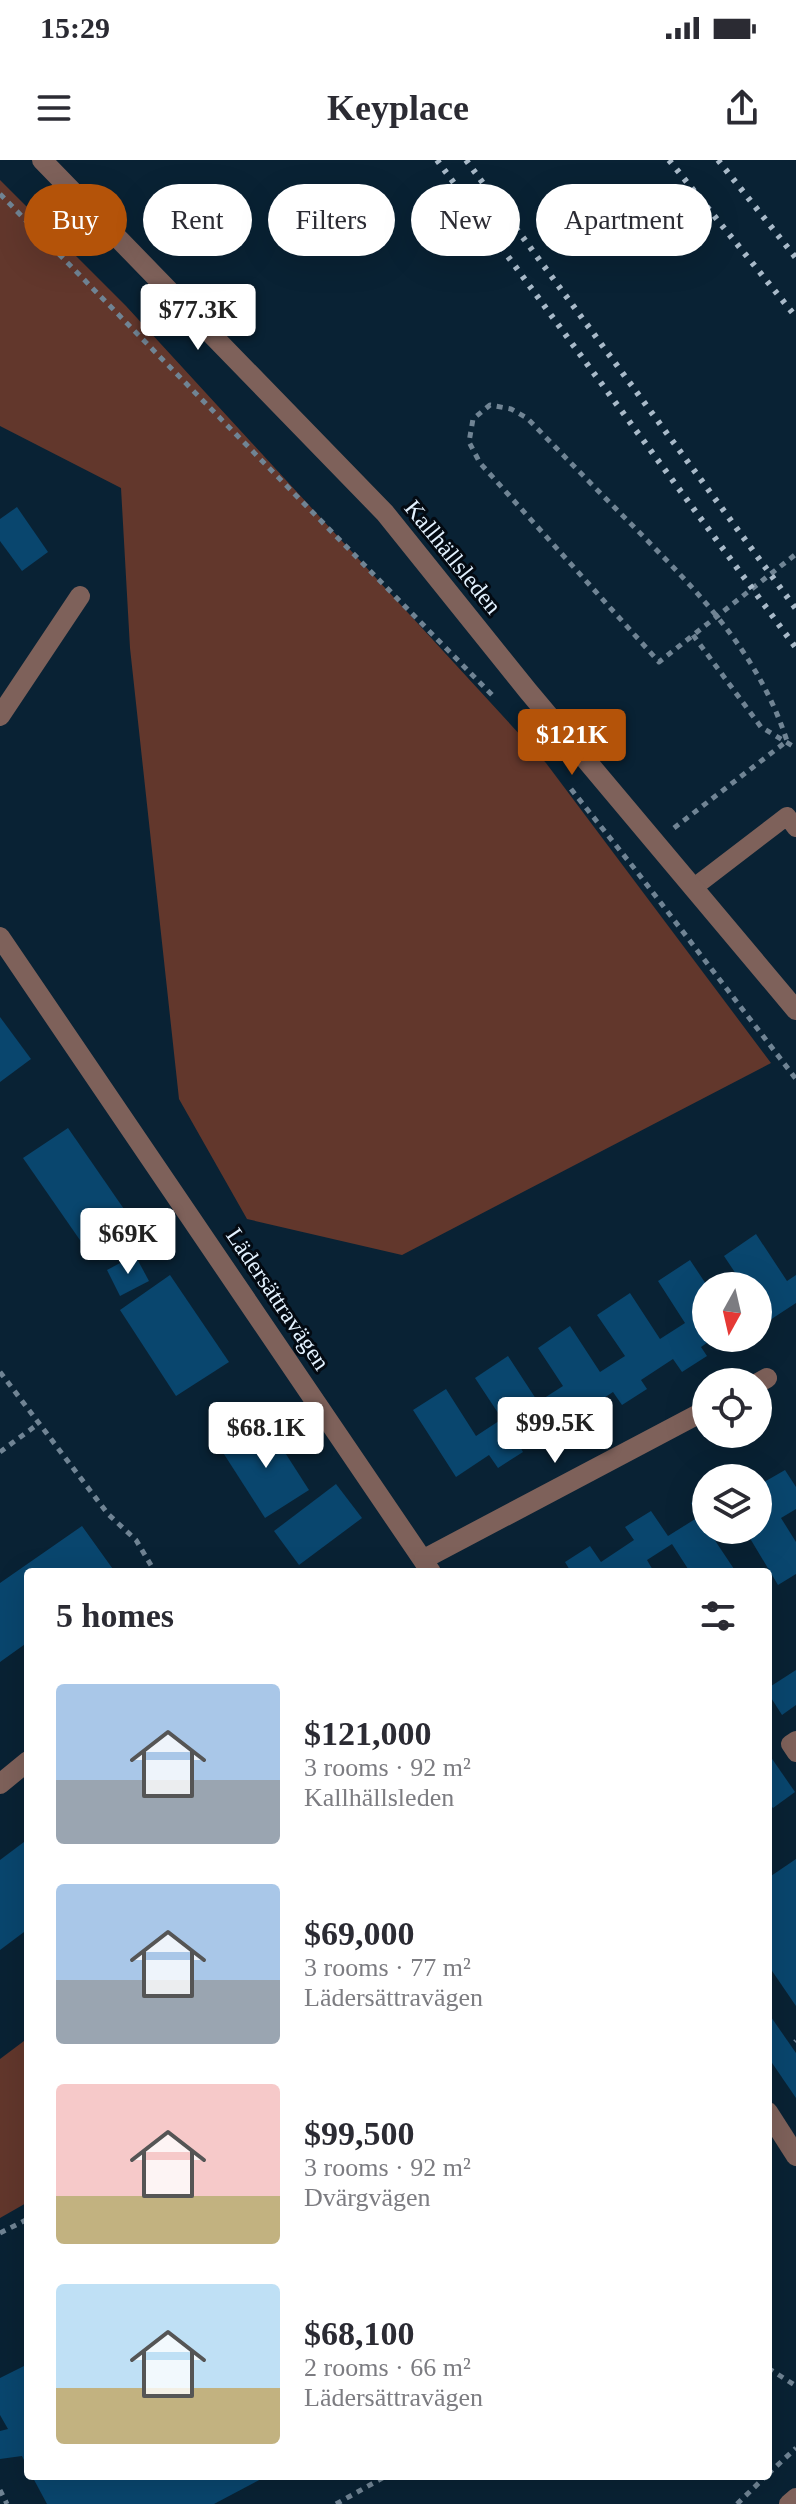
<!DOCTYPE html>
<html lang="en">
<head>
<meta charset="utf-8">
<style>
  :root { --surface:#fff; --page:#f7f7f7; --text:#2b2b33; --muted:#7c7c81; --accent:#b45309 }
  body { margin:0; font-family:Georgia,serif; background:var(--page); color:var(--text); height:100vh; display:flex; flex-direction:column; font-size:30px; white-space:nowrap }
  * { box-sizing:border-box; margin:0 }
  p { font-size:26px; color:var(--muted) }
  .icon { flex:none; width:44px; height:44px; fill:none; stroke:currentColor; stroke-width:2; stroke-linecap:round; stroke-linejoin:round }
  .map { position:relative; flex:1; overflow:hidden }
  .side { position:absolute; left:24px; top:1408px; width:748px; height:912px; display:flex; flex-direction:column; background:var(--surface); border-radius:8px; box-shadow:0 8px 32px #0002 }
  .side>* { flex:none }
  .banner { position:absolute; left:24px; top:24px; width:748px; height:72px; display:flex; gap:16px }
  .needle { width:52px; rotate:188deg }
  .buttons { position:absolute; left:692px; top:1112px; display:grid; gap:16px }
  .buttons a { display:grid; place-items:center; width:80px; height:80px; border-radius:50%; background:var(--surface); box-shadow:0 8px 32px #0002; font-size:40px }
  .price { position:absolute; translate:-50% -68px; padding:0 18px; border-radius:8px; background:#fff; color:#222; font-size:26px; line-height:52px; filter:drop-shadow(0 2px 4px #0008) }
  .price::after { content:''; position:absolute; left:50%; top:48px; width:24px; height:18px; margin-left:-12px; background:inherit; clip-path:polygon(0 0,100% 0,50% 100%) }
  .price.current { background:var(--accent); color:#fff }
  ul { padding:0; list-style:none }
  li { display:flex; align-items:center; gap:24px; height:200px; padding:0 32px }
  li span { display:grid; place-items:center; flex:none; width:224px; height:160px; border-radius:8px; color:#555 }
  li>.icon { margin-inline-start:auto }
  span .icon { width:96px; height:96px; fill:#fffc; stroke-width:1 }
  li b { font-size:34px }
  h2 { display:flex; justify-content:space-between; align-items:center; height:96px; padding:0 32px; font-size:34px }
  .pill { padding:0 28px; border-radius:36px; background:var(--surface); box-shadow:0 8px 32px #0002; font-size:28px; line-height:72px }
  .pill.current { background:var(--accent); color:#fff }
  .status { display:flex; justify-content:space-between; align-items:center; height:56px; padding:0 40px; background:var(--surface); direction:ltr }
  .status svg { height:22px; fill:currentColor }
  header { display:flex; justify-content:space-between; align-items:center; height:104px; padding:0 32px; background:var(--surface); font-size:36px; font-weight:600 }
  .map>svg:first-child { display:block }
  .green { fill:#62372c }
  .building { fill:#09466e }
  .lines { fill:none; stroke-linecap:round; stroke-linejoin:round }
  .path { stroke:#708494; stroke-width:5; stroke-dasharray:6 6; stroke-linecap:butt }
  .service { stroke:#7e615a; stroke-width:18 }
  .minor { stroke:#7e615a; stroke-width:20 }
  .tertiary { stroke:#7e615a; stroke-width:20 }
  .rail { stroke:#a9bac9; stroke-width:6; stroke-dasharray:4 8; stroke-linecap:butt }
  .labels { text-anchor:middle; stroke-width:6; stroke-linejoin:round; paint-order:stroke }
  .street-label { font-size:24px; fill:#e3f2ff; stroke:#030a12 }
</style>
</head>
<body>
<div class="status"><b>15:29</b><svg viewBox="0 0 49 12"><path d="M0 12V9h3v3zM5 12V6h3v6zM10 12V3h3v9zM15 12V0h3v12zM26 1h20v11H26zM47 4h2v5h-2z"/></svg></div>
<header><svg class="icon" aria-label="menu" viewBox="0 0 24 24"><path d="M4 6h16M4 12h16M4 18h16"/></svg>Keyplace<svg class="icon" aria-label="share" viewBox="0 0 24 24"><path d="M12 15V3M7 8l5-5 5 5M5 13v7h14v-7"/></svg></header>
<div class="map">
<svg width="796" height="2344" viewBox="0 0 796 2344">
  <rect width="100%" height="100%" fill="#092234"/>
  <g class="green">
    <polygon points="0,20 126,146 546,603 771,903 402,1095 247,1059 179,939 130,488 121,328 0,266"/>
    <polygon points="28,1878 28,2042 0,2058 0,1899"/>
  </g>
  <g class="building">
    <polygon points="17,347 48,392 22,411 0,381 0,359"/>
    <polygon points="0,857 31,899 0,922"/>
    <polygon points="68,968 126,1052 82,1083 23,998"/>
    <polygon points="756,1074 787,1121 796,1115 796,1143 758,1168 758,1126 744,1126 724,1096"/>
    <polygon points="135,1095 149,1121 120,1136 107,1110"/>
    <polygon points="690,1100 706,1124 706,1178 714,1178 701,1187 707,1196 682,1212 673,1199 641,1220 647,1229 622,1245 613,1232 581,1253 585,1258 560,1275 551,1262 518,1283 523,1292 498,1308 489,1295 456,1317 413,1250 446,1229 476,1276 502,1259 475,1218 508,1196 538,1242 563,1226 538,1188 570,1166 600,1212 625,1196 597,1155 630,1133 660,1179 685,1163 658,1121"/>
    <polygon points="170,1115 229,1202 176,1236 120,1150"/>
    <polygon points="266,1263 309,1330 265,1358 222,1291"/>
    <polygon points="785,1310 796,1327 796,1349 781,1358 796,1382 796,1414 778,1425 745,1370 758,1370 758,1345 768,1338 759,1325"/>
    <polygon points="336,1324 362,1358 299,1405 274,1371"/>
    <polygon points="706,1333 706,1370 721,1370 712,1376 736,1412 690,1412 672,1384 647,1400 654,1412 571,1412 565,1402 590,1386 601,1402 634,1380 625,1367 651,1351 668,1376 700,1356 691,1343"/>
    <polygon points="82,1366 115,1412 28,1412 28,1482 0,1502 0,1423"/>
    <polygon points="796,1510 796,1545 782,1555 768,1533 768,1528"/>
    <polygon points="768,1593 795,1632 773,1648 768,1642"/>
    <polygon points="28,1679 28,1769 0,1790 0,1700"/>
    <polygon points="796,1699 796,1846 768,1805 768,1718"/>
    <polygon points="771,1857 796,1893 796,1938 768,1897 768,1859"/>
    <polygon points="28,2204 28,2308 22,2296 0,2299 0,2271 8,2269 0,2255 0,2218"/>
    <polygon points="32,2316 267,2316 214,2344 47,2344"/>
  </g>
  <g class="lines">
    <g class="path">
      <polyline points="0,34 493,536"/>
      <polyline points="693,475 761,567 796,588"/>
      <polyline points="571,629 634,708 796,919"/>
      <path d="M674 668 787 581C758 492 699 433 635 368 599 332 563 295 527 258L511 249 490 245 473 259 469 282 480 303 659 502 796 394"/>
      <polyline points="0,1212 108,1354 136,1380 155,1412"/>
      <polyline points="0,1292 38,1264"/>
      <polyline points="795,1882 796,1881"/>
      <polyline points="0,2073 28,2059"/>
      <polyline points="768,2208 796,2226"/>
      <polyline points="768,2314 796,2288"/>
      <polyline points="0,2330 7,2344"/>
      <polyline points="336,2344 386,2316"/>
      <polyline points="737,2344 766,2316"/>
    </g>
    <g class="service">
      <polyline points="693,728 787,656 796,668"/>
      <polyline points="796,1580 790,1584 796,1593"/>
    </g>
    <g class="minor">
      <polyline points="0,556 80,436"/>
      <polyline points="0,777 431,1412"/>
      <polyline points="758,1223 767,1218"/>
      <polyline points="424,1399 706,1250"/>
      <polyline points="0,1624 28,1601"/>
      <polyline points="768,1952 796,1996"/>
    </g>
    <g class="tertiary">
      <polyline points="42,0 385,353 528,531 796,850"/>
      <polyline points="789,2344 796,2338"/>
    </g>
    <g class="rail">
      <polyline points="437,0 796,488"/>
      <polyline points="466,0 796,449"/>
      <polyline points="669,0 796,157"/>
      <polyline points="718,0 796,98"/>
    </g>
  </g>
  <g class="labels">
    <g class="street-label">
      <text transform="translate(453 397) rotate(51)" y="8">Kallhällsleden</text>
      <text transform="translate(278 1139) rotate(56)" y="8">Lädersättravägen</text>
    </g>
  </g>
</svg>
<div class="buttons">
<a><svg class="needle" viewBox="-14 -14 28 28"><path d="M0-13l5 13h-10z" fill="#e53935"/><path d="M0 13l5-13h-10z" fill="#7c7c81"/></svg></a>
<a><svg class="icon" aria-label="locate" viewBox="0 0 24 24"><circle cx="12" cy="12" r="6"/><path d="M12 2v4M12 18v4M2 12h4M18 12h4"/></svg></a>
<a><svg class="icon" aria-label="layers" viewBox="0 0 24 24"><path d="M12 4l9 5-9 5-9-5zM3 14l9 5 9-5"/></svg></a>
</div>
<b class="price" style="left:198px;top:192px">$77.3K</b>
<b class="price current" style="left:572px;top:617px">$121K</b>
<b class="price" style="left:128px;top:1116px">$69K</b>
<b class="price" style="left:555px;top:1305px">$99.5K</b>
<b class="price" style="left:266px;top:1310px">$68.1K</b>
<div class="banner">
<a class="pill current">Buy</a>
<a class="pill">Rent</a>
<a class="pill">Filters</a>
<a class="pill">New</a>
<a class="pill">Apartment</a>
</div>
<section class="side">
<h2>5 homes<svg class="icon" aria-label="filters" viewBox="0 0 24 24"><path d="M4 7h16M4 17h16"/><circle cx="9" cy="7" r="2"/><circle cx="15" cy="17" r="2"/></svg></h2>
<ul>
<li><span style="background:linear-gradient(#a9c7e8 60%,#9aa5b1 0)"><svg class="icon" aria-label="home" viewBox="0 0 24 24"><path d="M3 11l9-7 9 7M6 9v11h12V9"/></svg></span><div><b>$121,000</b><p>3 rooms · 92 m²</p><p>Kallhällsleden</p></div></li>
<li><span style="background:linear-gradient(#a9c7e8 60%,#9aa5b1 0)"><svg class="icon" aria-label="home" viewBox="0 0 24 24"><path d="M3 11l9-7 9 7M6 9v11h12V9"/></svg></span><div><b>$69,000</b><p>3 rooms · 77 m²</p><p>Lädersättravägen</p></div></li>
<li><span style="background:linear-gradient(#f6c9c9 70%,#c2b280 0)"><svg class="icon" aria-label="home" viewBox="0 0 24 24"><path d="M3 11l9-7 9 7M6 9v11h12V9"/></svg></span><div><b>$99,500</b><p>3 rooms · 92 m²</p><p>Dvärgvägen</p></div></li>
<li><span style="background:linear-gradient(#bfe0f5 65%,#c2b280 0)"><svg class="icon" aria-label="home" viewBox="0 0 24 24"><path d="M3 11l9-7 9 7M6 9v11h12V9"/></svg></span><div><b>$68,100</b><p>2 rooms · 66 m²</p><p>Lädersättravägen</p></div></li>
</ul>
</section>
</div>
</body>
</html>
